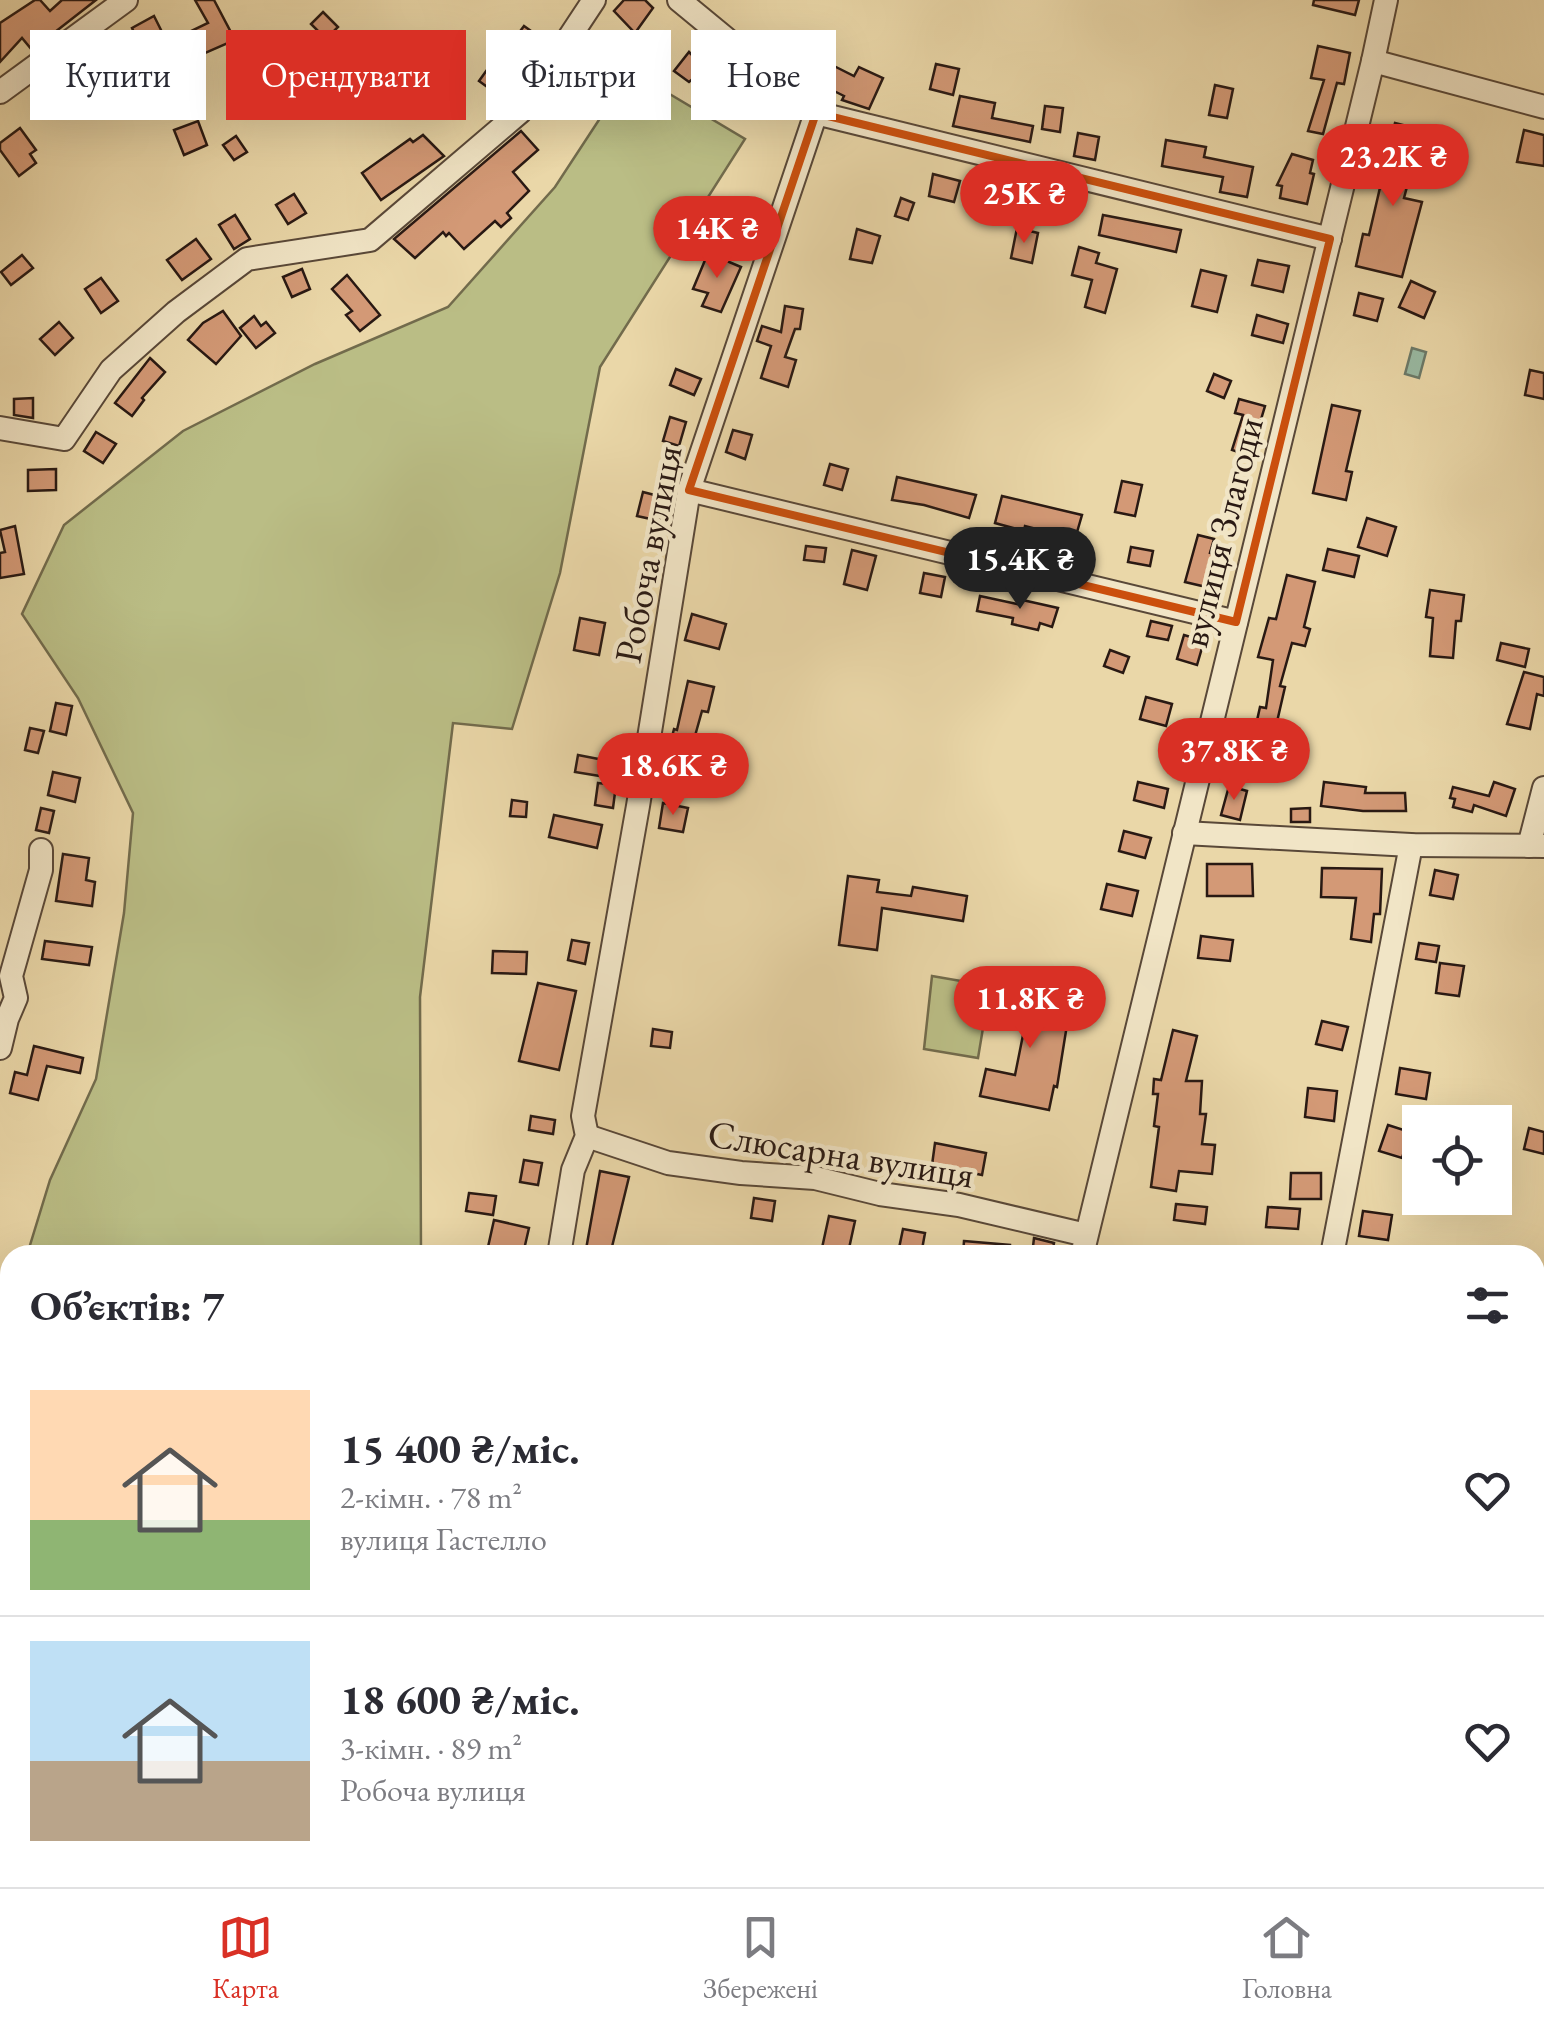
<!DOCTYPE html>
<html lang="uk">
<head>
<meta charset="utf-8">
<style>
  :root { --surface:#fff; --page:#f7f7f7; --text:#2b2b33; --muted:#7c7c81; --line:#e1e1e2; --accent:#d93025 }
  body { margin:0; font-family:"EB Garamond",serif; background:var(--page); color:var(--text); height:100vh; display:flex; flex-direction:column; font-size:38px; white-space:nowrap }
  * { box-sizing:border-box; margin:0 }
  p { font-size:32px; color:var(--muted) }
  .icon { flex:none; width:55px; height:55px; fill:none; stroke:currentColor; stroke-width:2; stroke-linecap:round; stroke-linejoin:round }
  .map { position:relative; flex:1; overflow:hidden }
  .details { position:absolute; left:0px; top:1245px; width:1545px; height:642px; display:flex; flex-direction:column; background:var(--surface); border-radius:30px 30px 0 0; box-shadow:0 10px 40px #0002 }
  .details>* { flex:none }
  .top-card { position:absolute; left:30px; top:30px; width:1000px; height:90px; display:flex; gap:20px }
  .controls { position:absolute; left:1402px; top:1105px; display:grid; gap:20px }
  .controls a { display:grid; place-items:center; width:110px; height:110px; border-radius:0px; background:var(--surface); box-shadow:0 10px 40px #0002; font-size:50px }
  .price { position:absolute; translate:-50% -85px; padding:0 22px; border-radius:35px; background:var(--accent); color:#fff; font-size:32px; line-height:65px; filter:drop-shadow(0 2px 5px #0008) }
  .price::after { content:''; position:absolute; left:50%; top:60px; width:30px; height:22px; margin-left:-15px; background:inherit; clip-path:polygon(0 0,100% 0,50% 100%) }
  .price.on { background:#222; color:#fff }
  ul { padding:0; list-style:none }
  li { display:flex; align-items:center; gap:30px; height:250px; padding:0 30px }
  li+li { border-top:2px solid var(--line) }
  li span { display:grid; place-items:center; flex:none; width:280px; height:200px; border-radius:0px; color:#555 }
  li>.icon { margin-inline-start:auto }
  span .icon { width:120px; height:120px; fill:#fffc; stroke-width:1 }
  li b { font-size:42px }
  h2 { display:flex; justify-content:space-between; align-items:center; height:120px; padding:0 30px; font-size:42px }
  .chip { padding:0 35px; border-radius:0px; background:var(--surface); box-shadow:0 10px 40px #0002; font-size:35px; line-height:90px }
  .chip.on { background:var(--accent); color:#fff }
  .menu { display:flex; justify-content:space-around; align-items:center; height:140px; border-top:2px solid var(--line); background:var(--surface); font-size:28px; color:var(--muted) }
  .menu a { display:grid; justify-items:center; gap:5px }
  .menu .on { color:var(--accent) }
  .map>svg:first-child { display:block }
  .green { fill:#babd85; stroke:#726b4c; stroke-width:2.5 }
  .water { fill:#99baa3; stroke:#6c7a69; stroke-width:2.5 }
  .building { fill:#d39976; stroke:#291913; stroke-width:2.5 }
  .lines { fill:none; stroke-linecap:round; stroke-linejoin:round }
  .minor-casing { stroke:#594838; stroke-width:26 }
  .minor { stroke:#f1e5c6; stroke-width:22 }
  .marked { fill:none; stroke:#cb4f0d; stroke-width:8; stroke-linejoin:round }
  .labels { text-anchor:middle; stroke-width:9; stroke-linejoin:round; paint-order:stroke }
  .street-label { font-size:38px; fill:#291913; stroke:#f1e5c6 }
</style>
</head>
<body>
<div class="map">
<svg width="1544" height="1887" viewBox="0 0 1544 1887">
  <rect width="100%" height="100%" fill="#ead7a8"/>
  <filter id="stains"><feTurbulence type="fractalNoise" baseFrequency=".002" numOctaves="4"/><feColorMatrix values="0 0 0 0 .2 0 0 0 0 .09 0 0 0 0 .02 0 0 0 .5 -.17"/></filter>
  <radialGradient id="worn" r=".72"><stop offset=".6" stop-color="#630" stop-opacity="0"/><stop offset="1" stop-color="#630" stop-opacity=".3"/></radialGradient>
  <g class="green">
    <polygon points="631,71 745,139 600,367 560,573 512,729 453,723 420,997 421,1255 27,1255 50,1180 96,1079 124,913 133,813 78,698 22,614 64,525 183,431 315,364 448,307 555,187"/>
    <polygon points="932,976 990,986 978,1058 924,1049"/>
    <polygon points="105,1878 203,1878 201,1887 104,1887"/>
  </g>
  <polygon class="water" points="1412,348 1426,352 1419,378 1405,374"/>
  <g class="building">
    <polygon points="35,0 40,0 50,11 62,0 96,0 32,50 22,38 0,62 0,23"/>
    <polygon points="195,0 214,0 235,40 203,54 191,31 208,23"/>
    <polygon points="624,0 645,0 653,8 635,33 614,11"/>
    <polygon points="1314,0 1359,0 1355,15 1313,5"/>
    <polygon points="323,12 338,27 326,39 311,24"/>
    <polygon points="154,16 166,40 131,58 138,68 120,79 113,67 99,75 93,65 137,39 132,28"/>
    <polygon points="524,26 548,43 533,64 509,46"/>
    <polygon points="705,45 728,66 709,88 695,77 689,82 674,71 689,52 695,58"/>
    <polygon points="1318,46 1350,53 1344,84 1337,83 1323,134 1308,131 1324,80 1311,78"/>
    <polygon points="936,64 959,69 953,95 930,89"/>
    <polygon points="834,66 854,76 859,67 883,78 869,109 842,100 844,96 824,86"/>
    <polygon points="489,67 517,89 508,102 479,81"/>
    <polygon points="568,70 590,87 572,111 550,94"/>
    <polygon points="56,74 70,93 51,107 37,89"/>
    <polygon points="1215,85 1233,89 1227,118 1209,115"/>
    <polygon points="960,96 995,103 992,118 1033,126 1030,142 953,126"/>
    <polygon points="1045,106 1063,108 1060,132 1042,129"/>
    <polygon points="198,121 207,145 184,155 174,130"/>
    <polygon points="1395,123 1422,130 1404,198 1422,202 1402,277 1356,266 1363,234 1369,235"/>
    <polygon points="20,128 36,150 30,154 36,163 19,176 0,150 0,143"/>
    <polygon points="1524,130 1544,135 1544,166 1517,162"/>
    <polygon points="521,131 538,150 513,172 529,191 507,213 511,218 501,227 495,221 464,249 449,233 446,236 443,232 415,258 394,239"/>
    <polygon points="1078,133 1099,137 1095,160 1074,156"/>
    <polygon points="423,135 444,156 381,200 362,173 410,139 413,142"/>
    <polygon points="236,136 247,152 234,160 223,145"/>
    <polygon points="1166,140 1206,147 1204,157 1253,167 1247,197 1220,192 1223,177 1162,166"/>
    <polygon points="1292,154 1313,160 1310,173 1314,174 1307,204 1280,198 1282,186 1277,185"/>
    <polygon points="933,174 960,181 954,202 929,196"/>
    <polygon points="294,194 306,213 288,224 276,205"/>
    <polygon points="1005,196 1022,200 1017,220 1001,216"/>
    <polygon points="901,198 914,203 908,220 895,216"/>
    <polygon points="235,215 250,239 234,249 219,225"/>
    <polygon points="1103,215 1181,230 1176,252 1099,235"/>
    <polygon points="1017,228 1038,233 1032,263 1011,258"/>
    <polygon points="857,229 880,236 872,263 850,259"/>
    <polygon points="196,239 211,259 182,280 167,260"/>
    <polygon points="1079,247 1099,253 1096,263 1117,269 1105,313 1085,307 1092,280 1072,275"/>
    <polygon points="708,253 741,267 721,312 702,306 708,293 693,289"/>
    <polygon points="22,255 33,268 11,285 1,272"/>
    <polygon points="1258,260 1289,266 1283,292 1252,285"/>
    <polygon points="302,269 310,289 292,297 283,277"/>
    <polygon points="1201,270 1226,276 1217,312 1192,306"/>
    <polygon points="347,275 380,315 360,331 346,315 352,311 332,289"/>
    <polygon points="101,278 118,301 101,313 85,289"/>
    <polygon points="1411,281 1435,292 1424,318 1399,307"/>
    <polygon points="1359,293 1383,299 1377,321 1354,315"/>
    <polygon points="785,306 803,309 800,329 795,329 785,357 796,360 788,387 761,378 771,346 757,341 762,326 781,332"/>
    <polygon points="223,311 241,336 216,364 188,340 203,323"/>
    <polygon points="1257,315 1288,324 1283,343 1252,335"/>
    <polygon points="254,316 261,326 266,322 275,333 256,348 240,328"/>
    <polygon points="59,322 73,338 55,355 40,339"/>
    <polygon points="150,358 165,372 142,398 144,400 132,416 115,403"/>
    <polygon points="676,369 701,379 694,395 670,385"/>
    <polygon points="1530,370 1544,373 1544,399 1525,395"/>
    <polygon points="1214,374 1231,381 1224,398 1207,391"/>
    <polygon points="33,398 33,418 14,415 14,399"/>
    <polygon points="1239,399 1265,406 1250,456 1232,450 1243,415 1235,413"/>
    <polygon points="1332,405 1360,411 1346,471 1352,472 1346,500 1313,493"/>
    <polygon points="670,417 686,422 679,446 663,441"/>
    <polygon points="733,430 752,435 745,459 726,452"/>
    <polygon points="96,432 116,444 103,463 84,451"/>
    <polygon points="830,464 848,469 842,490 824,485"/>
    <polygon points="56,469 56,490 28,491 28,470"/>
    <polygon points="897,477 976,495 969,518 924,505 892,500"/>
    <polygon points="1122,481 1142,485 1135,516 1115,512"/>
    <polygon points="643,492 666,498 660,521 637,516"/>
    <polygon points="1002,496 1082,515 1075,539 1025,526 1024,531 995,523"/>
    <polygon points="1367,518 1396,527 1387,556 1358,547"/>
    <polygon points="15,526 24,574 0,578 0,553 5,552 0,530"/>
    <polygon points="1198,535 1214,539 1210,553 1228,558 1219,590 1185,582"/>
    <polygon points="806,546 826,548 824,562 804,560"/>
    <polygon points="1131,547 1153,551 1150,566 1128,562"/>
    <polygon points="1328,549 1359,556 1354,577 1323,570"/>
    <polygon points="852,550 876,556 867,590 844,584"/>
    <polygon points="924,573 945,577 941,597 920,593"/>
    <polygon points="1287,575 1315,582 1304,627 1310,629 1305,646 1292,643 1280,686 1285,687 1271,748 1261,746 1264,727 1256,725 1260,707 1266,708 1273,660 1258,657 1269,618 1276,619"/>
    <polygon points="1430,590 1464,595 1461,621 1456,621 1453,658 1430,656 1433,618 1426,617"/>
    <polygon points="980,596 1017,604 1018,599 1058,608 1052,627 1040,623 1038,630 1012,624 1013,618 977,611"/>
    <polygon points="692,614 726,624 719,649 685,640"/>
    <polygon points="580,618 605,623 599,655 574,650"/>
    <polygon points="1151,621 1172,626 1168,640 1147,636"/>
    <polygon points="1184,635 1204,641 1197,665 1177,659"/>
    <polygon points="1501,643 1529,649 1525,667 1497,660"/>
    <polygon points="1110,650 1129,657 1123,673 1104,666"/>
    <polygon points="1524,672 1544,677 1544,696 1537,694 1530,729 1507,724"/>
    <polygon points="688,681 714,687 708,712 702,711 693,743 701,745 696,764 667,756 674,729 677,730"/>
    <polygon points="1146,697 1172,704 1166,726 1140,719"/>
    <polygon points="56,703 72,706 66,735 50,731"/>
    <polygon points="1171,727 1185,731 1178,756 1165,752"/>
    <polygon points="30,728 44,731 38,753 25,750"/>
    <polygon points="578,755 609,761 606,777 575,772"/>
    <polygon points="53,772 80,778 75,802 48,795"/>
    <polygon points="1138,782 1168,789 1164,808 1134,800"/>
    <polygon points="1324,782 1366,787 1365,793 1405,793 1406,811 1363,811 1321,806"/>
    <polygon points="1494,782 1515,789 1506,816 1474,805 1472,812 1453,807 1455,799 1450,798 1453,787 1489,796"/>
    <polygon points="598,783 616,785 613,808 595,805"/>
    <polygon points="1229,786 1247,791 1240,820 1221,815"/>
    <polygon points="512,800 527,802 526,817 510,816"/>
    <polygon points="663,803 688,808 683,832 659,828"/>
    <polygon points="41,808 54,811 49,833 36,830"/>
    <polygon points="1310,808 1310,822 1291,822 1291,809"/>
    <polygon points="554,815 602,825 597,848 549,837"/>
    <polygon points="1124,831 1151,838 1145,858 1119,851"/>
    <polygon points="63,854 89,858 86,880 95,882 92,906 56,901"/>
    <polygon points="1207,864 1252,864 1253,896 1207,896"/>
    <polygon points="1322,868 1382,869 1380,914 1374,914 1371,942 1351,939 1356,898 1321,897"/>
    <polygon points="1435,870 1458,875 1453,899 1430,895"/>
    <polygon points="848,876 879,880 877,892 911,896 913,887 967,896 963,921 882,908 877,950 839,945"/>
    <polygon points="1107,884 1138,891 1132,916 1101,909"/>
    <polygon points="1201,936 1233,940 1230,961 1198,958"/>
    <polygon points="572,940 589,943 585,964 568,960"/>
    <polygon points="45,941 92,947 89,965 42,959"/>
    <polygon points="1419,943 1439,946 1436,962 1416,959"/>
    <polygon points="493,951 527,952 526,974 492,973"/>
    <polygon points="1440,963 1464,966 1459,996 1436,993"/>
    <polygon points="538,983 576,991 559,1070 519,1061"/>
    <polygon points="996,992 1070,1006 1057,1087 1054,1086 1049,1110 980,1096 986,1069 1015,1075 1024,1030 990,1023"/>
    <polygon points="1322,1021 1348,1027 1342,1050 1316,1044"/>
    <polygon points="653,1029 672,1032 670,1048 651,1046"/>
    <polygon points="1173,1030 1197,1036 1186,1081 1202,1081 1200,1114 1206,1114 1202,1144 1215,1145 1212,1174 1179,1171 1176,1191 1151,1187 1159,1127 1154,1126 1158,1094 1153,1094 1154,1079 1161,1080"/>
    <polygon points="34,1046 83,1058 80,1073 47,1066 38,1100 10,1093 15,1072 27,1075"/>
    <polygon points="1400,1068 1430,1073 1426,1099 1396,1094"/>
    <polygon points="1308,1088 1337,1091 1334,1121 1305,1117"/>
    <polygon points="531,1116 555,1120 553,1134 529,1130"/>
    <polygon points="1388,1125 1410,1132 1402,1158 1379,1151"/>
    <polygon points="1529,1128 1544,1132 1544,1154 1524,1149"/>
    <polygon points="935,1143 986,1153 982,1175 932,1165"/>
    <polygon points="524,1160 542,1163 538,1185 520,1182"/>
    <polygon points="600,1171 629,1177 610,1255 585,1255"/>
    <polygon points="1291,1173 1321,1173 1321,1199 1290,1199"/>
    <polygon points="469,1193 496,1196 493,1215 466,1211"/>
    <polygon points="754,1198 775,1201 772,1221 751,1218"/>
    <polygon points="1176,1204 1207,1207 1205,1224 1174,1220"/>
    <polygon points="1268,1207 1300,1209 1298,1229 1266,1227"/>
    <polygon points="1363,1211 1392,1215 1388,1240 1359,1236"/>
    <polygon points="829,1216 855,1221 848,1253 822,1248"/>
    <polygon points="494,1220 529,1228 523,1254 488,1247"/>
    <polygon points="903,1229 925,1233 921,1255 898,1253"/>
    <polygon points="1034,1238 1054,1243 1052,1255 1032,1255"/>
    <polygon points="964,1241 1010,1245 1010,1255 963,1255"/>
  </g>
  <g class="lines">
    <defs>
      <g id="minor">
        <polyline points="679,0 816,113 1330,239"/>
        <polyline points="1373,61 1544,107"/>
        <polyline points="0,92 126,0"/>
        <polyline points="0,428 64,439 111,370 176,312 247,259 370,240 520,112 594,0"/>
        <polyline points="689,490 1236,622"/>
        <polyline points="1184,833 1411,845 1544,846"/>
        <polyline points="1529,846 1544,788"/>
        <polyline points="0,1048 7,1019 16,998 11,976 41,870 41,850"/>
        <polyline points="587,1136 668,1163 741,1173 815,1178 880,1194 959,1205 1086,1235"/>
        <polyline points="559,1255 573,1170 587,1136 583,1116 638,806 689,490 816,113"/>
        <polyline points="1082,1255 1373,61 1386,0"/>
        <polyline points="1332,1255 1411,845"/>
        <polyline points="1535,1407 1544,1406"/>
        <polyline points="1535,1629 1544,1629"/>
        <polyline points="1535,1866 1544,1867"/>
        <polyline points="459,1887 460,1878"/>
        <polyline points="742,1887 743,1878"/>
        <polyline points="1035,1887 1035,1878"/>
      </g>
    </defs>
    <use href="#minor" class="minor-casing"/>
    <use href="#minor" class="minor"/>
  </g>
  <path class="marked" d="M816 113 1330 239 1236 622 689 490Z"/>
  <g class="labels">
    <g class="street-label">
      <text transform="translate(1222 532) rotate(-76)" y="13">вулиця Злагоди</text>
      <text transform="translate(648 554) rotate(-79)" y="13">Робоча вулиця</text>
      <text transform="translate(841 1154) rotate(9)" y="13">Слюсарна вулиця</text>
    </g>
  </g>
  <rect width="100%" height="100%" filter="url(#stains)"/>
  <rect width="100%" height="100%" fill="url(#worn)"/>
</svg>
<div class="controls">
<a><svg class="icon" aria-label="locate" viewBox="0 0 24 24"><circle cx="12" cy="12" r="6"/><path d="M12 2v4M12 18v4M2 12h4M18 12h4"/></svg></a>
</div>
<b class="price" style="left:1393px;top:209px">23.2K ₴</b>
<b class="price" style="left:1024px;top:246px">25K ₴</b>
<b class="price" style="left:717px;top:281px">14K ₴</b>
<b class="price on" style="left:1020px;top:612px">15.4K ₴</b>
<b class="price" style="left:1234px;top:803px">37.8K ₴</b>
<b class="price" style="left:673px;top:818px">18.6K ₴</b>
<b class="price" style="left:1030px;top:1051px">11.8K ₴</b>
<div class="top-card">
<a class="chip">Купити</a>
<a class="chip on">Орендувати</a>
<a class="chip">Фільтри</a>
<a class="chip">Нове</a>
</div>
<section class="details">
<h2>Об’єктів: 7<svg class="icon" aria-label="filters" viewBox="0 0 24 24"><path d="M4 7h16M4 17h16"/><circle cx="9" cy="7" r="2"/><circle cx="15" cy="17" r="2"/></svg></h2>
<ul>
<li><span style="background:linear-gradient(#ffd9b3 65%,#8fb573 0)"><svg class="icon" aria-label="home" viewBox="0 0 24 24"><path d="M3 11l9-7 9 7M6 9v11h12V9"/></svg></span><div><b>15 400 ₴/міс.</b><p>2-кімн. · 78 m²</p><p>вулиця Гастелло</p></div><svg class="icon" aria-label="heart" viewBox="0 0 24 24"><path d="M12 20l-8-8c-3-5 5-10 8-4 3-6 11-1 8 4z"/></svg></li>
<li><span style="background:linear-gradient(#bfe0f5 60%,#b9a48a 0)"><svg class="icon" aria-label="home" viewBox="0 0 24 24"><path d="M3 11l9-7 9 7M6 9v11h12V9"/></svg></span><div><b>18 600 ₴/міс.</b><p>3-кімн. · 89 m²</p><p>Робоча вулиця</p></div><svg class="icon" aria-label="heart" viewBox="0 0 24 24"><path d="M12 20l-8-8c-3-5 5-10 8-4 3-6 11-1 8 4z"/></svg></li>
</ul>
</section>
</div>
<nav class="menu">
<a class="on"><svg class="icon" aria-label="map" viewBox="0 0 24 24"><path d="M3 6l6-2 6 2 6-2v14l-6 2-6-2-6 2zM9 4v14M15 6v14"/></svg>Карта</a>
<a><svg class="icon" aria-label="saved" viewBox="0 0 24 24"><path d="M7 4h10v16l-5-4-5 4z"/></svg>Збережені</a>
<a><svg class="icon" aria-label="home" viewBox="0 0 24 24"><path d="M3 11l9-7 9 7M6 9v11h12V9"/></svg>Головна</a>
</nav>
</body>
</html>
